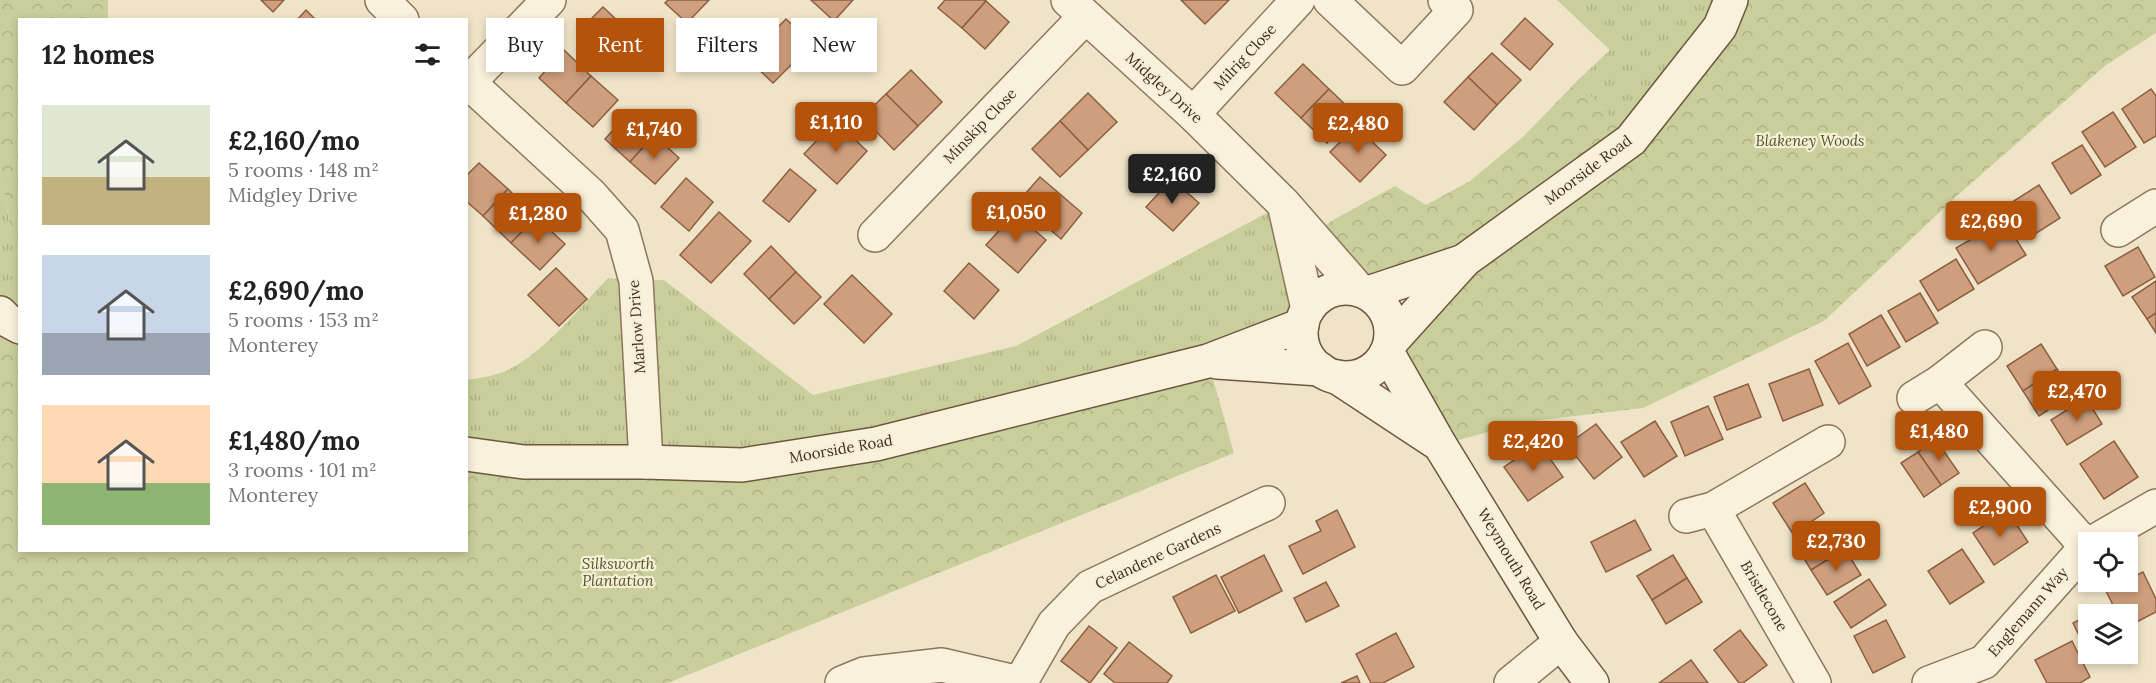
<!DOCTYPE html>
<html lang="en">
<head>
<meta charset="utf-8">
<style>
  :root { --surface:#fff; --page:#f2f2f2; --text:#222; --muted:#767676; --accent:#b45309 }
  body { margin:0; font-family:Lora,serif; background:var(--page); color:var(--text); height:100vh; display:flex; flex-direction:column; font-size:22px; white-space:nowrap }
  * { box-sizing:border-box; margin:0 }
  p { font-size:20px; color:var(--muted) }
  .icon { flex:none; width:33px; height:33px; fill:none; stroke:currentColor; stroke-width:2; stroke-linecap:round; stroke-linejoin:round }
  .map { position:relative; flex:1; overflow:hidden }
  .sheet { position:absolute; left:18px; top:18px; width:450px; height:534px; display:flex; flex-direction:column; background:var(--surface); border-radius:0px; box-shadow:0 3px 9px #0003 }
  .sheet>* { flex:none }
  .guide { position:absolute; left:486px; top:18px; width:570px; height:54px; display:flex; gap:12px }
  .controls { position:absolute; left:2078px; top:532px; display:grid; gap:12px }
  .controls a { display:grid; place-items:center; width:60px; height:60px; border-radius:0px; background:var(--surface); box-shadow:0 3px 9px #0003; font-size:30px }
  .price { position:absolute; translate:-50% -51px; padding:0 14px; border-radius:6px; background:var(--accent); color:#fff; font-size:20px; line-height:39px; filter:drop-shadow(0 2px 3px #0008) }
  .price::after { content:''; position:absolute; left:50%; top:36px; width:18px; height:14px; margin-left:-9px; background:inherit; clip-path:polygon(0 0,100% 0,50% 100%) }
  .price.selected { background:#222; color:#fff }
  ul { padding:0; list-style:none }
  li { display:flex; align-items:center; gap:18px; height:150px; padding:0 24px }
  li span { display:grid; place-items:center; flex:none; width:168px; height:120px; border-radius:0px; color:#555 }
  li>.icon { margin-inline-start:auto }
  span .icon { width:72px; height:72px; fill:#fffc; stroke-width:1 }
  li b { font-size:26px }
  h2 { display:flex; justify-content:space-between; align-items:center; height:72px; padding:0 24px; font-size:26px }
  .chip { padding:0 21px; border-radius:0px; background:var(--surface); box-shadow:0 3px 9px #0003; font-size:21px; line-height:54px }
  .chip.selected { background:var(--accent); color:#fff }
  .map>svg:first-child { display:block }
  .grass { fill:url(#grass-tufts) }
  .forest { fill:url(#forest-crowns) }
  .building { fill:#cf9f7d; stroke:#8d5f41; stroke-width:1.5 }
  .lines { fill:none; stroke-linecap:round; stroke-linejoin:round }
  .street-casing { stroke:#8d765c; stroke-width:36 }
  .secondary-casing { stroke:#6f573f; stroke-width:36 }
  .street { stroke:#faf1dc; stroke-width:33 }
  .secondary { stroke:#faf1dc; stroke-width:33 }
  .labels { text-anchor:middle; stroke-width:4.5; stroke-linejoin:round; paint-order:stroke }
  .street-label { font-size:15px; fill:#3d2e20; stroke:#f7eed8 }
  .park-label { font-size:15px; font-style:italic; fill:#4d5a26; stroke:#f7eed8 }
</style>
</head>
<body>
<div class="map">
<svg width="2156" height="683" viewBox="0 0 2156 683">
  <defs>
    <pattern id="grass-tufts" width="24" height="20" patternUnits="userSpaceOnUse" patternTransform="scale(1.5)"><rect width="24" height="20" fill="#c9cf9b"/><path d="M3 7l-1-3M5 7V3M7 7l1-3M15 17l-1-3M17 17v-4M19 17l1-3" fill="none" stroke="#aeb285"/></pattern>
    <pattern id="forest-crowns" width="20" height="18" patternUnits="userSpaceOnUse" patternTransform="scale(1.5)"><rect width="20" height="18" fill="#c9cf9b"/><path d="M2 6a3 3 0 1 1 6 0M12 15a3 3 0 1 1 6 0" fill="none" stroke="#aeb285"/></pattern>
  </defs>
  <rect width="100%" height="100%" fill="#f0e4c8"/>
  <g class="grass">
    <polygon points="1557,0 1731,0 1631,140 1577,81 1610,50"/>
    <polygon points="0,168 14,249 19,255 19,327 0,313"/>
    <path d="M1284 204 1302 325 742 465 467 454 466 380C480 378 495 376 508 370 544 353 580 307 608 278L636 281 664 280 813 395 1016 346Z"/>
  </g>
  <g class="forest">
    <polygon points="0,0 108,0 108,19 20,20 19,255 14,249 0,168"/>
    <polygon points="1731,0 2156,0 2156,33 2106,65 1958,195 1824,321 1643,408 1525,422 1440,445 1387,352 1464,262 1368,293 1312,235 1333,220 1395,186 1426,205 1470,181 1524,136 1577,81 1631,140"/>
    <polygon points="0,313 19,327 20,550 466,550 467,453 742,465 1208,361 1234,453 668,683 0,683"/>
  </g>
  <g class="building">
    <polygon points="261,0 284,0 273,12"/>
    <polygon points="668,0 709,0 687,23 665,3"/>
    <polygon points="811,0 853,0 834,21"/>
    <polygon points="945,0 984,0 986,1 962,28 938,8"/>
    <polygon points="1181,0 1229,0 1205,24"/>
    <polygon points="986,1 1009,22 985,49 962,28"/>
    <polygon points="603,7 619,22 603,38 587,23"/>
    <polygon points="306,10 316,20 297,20"/>
    <polygon points="1525,18 1553,44 1530,70 1501,44"/>
    <polygon points="786,19 812,44 773,83 747,58"/>
    <polygon points="564,50 591,76 566,103 539,78"/>
    <polygon points="1492,53 1521,80 1497,105 1468,77"/>
    <polygon points="1303,64 1329,89 1301,118 1275,93"/>
    <polygon points="911,70 942,102 918,126 886,94"/>
    <polygon points="591,76 618,100 593,127 566,103"/>
    <polygon points="1468,77 1497,105 1474,130 1444,102"/>
    <polygon points="1329,89 1355,114 1327,143 1301,118"/>
    <polygon points="2151,89 2156,96 2156,136 2144,143 2122,109"/>
    <polygon points="1088,93 1117,122 1088,150 1060,121"/>
    <polygon points="886,94 918,126 894,150 862,117"/>
    <polygon points="2113,112 2136,147 2105,167 2082,132"/>
    <polygon points="629,113 654,135 630,162 605,139"/>
    <polygon points="835,121 867,151 837,184 804,154"/>
    <polygon points="1060,121 1088,150 1060,177 1032,149"/>
    <polygon points="1356,126 1386,155 1360,182 1330,152"/>
    <polygon points="654,135 679,158 655,184 630,162"/>
    <polygon points="2082,145 2101,175 2071,194 2052,163"/>
    <polygon points="479,163 508,189 483,216 466,201 466,176"/>
    <polygon points="790,169 816,190 789,222 763,201"/>
    <polygon points="1040,177 1082,213 1061,239 1018,202"/>
    <polygon points="686,178 713,202 689,231 661,207"/>
    <polygon points="1172,179 1199,203 1173,231 1146,207"/>
    <polygon points="2039,185 2060,218 2027,239 2006,206"/>
    <polygon points="508,189 536,217 511,243 483,216"/>
    <polygon points="719,212 751,241 711,283 680,255"/>
    <polygon points="1015,213 1046,240 1018,273 986,245"/>
    <polygon points="536,217 565,244 540,270 511,243"/>
    <polygon points="2004,220 2026,255 1978,284 1956,248"/>
    <polygon points="771,246 796,272 769,299 744,274"/>
    <polygon points="2138,247 2155,277 2123,296 2105,266"/>
    <polygon points="1956,259 1974,289 1938,311 1920,281"/>
    <polygon points="969,263 999,290 974,319 944,291"/>
    <polygon points="556,268 587,299 559,326 528,295"/>
    <polygon points="796,272 821,297 794,324 769,299"/>
    <polygon points="852,275 892,314 864,343 824,304"/>
    <polygon points="2156,281 2156,313 2147,319 2132,297"/>
    <polygon points="1920,293 1938,323 1906,342 1888,311"/>
    <polygon points="2156,313 2156,333 2147,319"/>
    <polygon points="1881,315 1900,347 1867,366 1849,334"/>
    <polygon points="1848,343 1871,386 1839,404 1815,361"/>
    <polygon points="2041,344 2057,369 2023,391 2007,366"/>
    <polygon points="1809,369 1823,405 1783,421 1769,384"/>
    <polygon points="2057,369 2073,394 2039,416 2023,391"/>
    <polygon points="1748,384 1761,417 1727,430 1714,397"/>
    <polygon points="2086,398 2102,424 2067,445 2051,420"/>
    <polygon points="1708,406 1723,439 1685,456 1671,422"/>
    <polygon points="1655,421 1677,456 1644,477 1621,442"/>
    <polygon points="1596,424 1622,457 1594,479 1567,445"/>
    <polygon points="1936,440 1959,473 1941,485 1918,452"/>
    <polygon points="2114,441 2138,477 2104,499 2080,464"/>
    <polygon points="1539,443 1563,477 1528,501 1504,467"/>
    <polygon points="1918,452 1941,485 1924,497 1901,463"/>
    <polygon points="1805,483 1824,513 1793,534 1773,503"/>
    <polygon points="1337,510 1355,547 1303,574 1289,546 1321,531 1316,521"/>
    <polygon points="2007,510 2028,542 1994,565 1973,533"/>
    <polygon points="1635,520 1651,550 1606,572 1591,542"/>
    <polygon points="1828,523 1845,549 1811,570 1795,544"/>
    <polygon points="1845,549 1861,575 1827,595 1811,570"/>
    <polygon points="1962,549 1984,582 1950,604 1928,571"/>
    <polygon points="1264,555 1282,591 1239,613 1221,577"/>
    <polygon points="1673,555 1687,578 1652,600 1637,576"/>
    <polygon points="2143,572 2156,599 2156,612 2127,627 2127,615 2118,615 2106,591"/>
    <polygon points="1216,575 1235,611 1191,633 1173,597"/>
    <polygon points="1687,578 1702,602 1666,624 1652,600"/>
    <polygon points="1869,579 1886,605 1851,628 1834,602"/>
    <polygon points="1326,582 1339,606 1306,622 1294,598"/>
    <polygon points="2105,607 2109,615 2089,615"/>
    <polygon points="2088,615 2088,654 2073,623"/>
    <polygon points="1886,620 1905,657 1873,673 1854,636"/>
    <polygon points="1089,626 1117,648 1090,683 1061,661"/>
    <polygon points="1740,630 1767,665 1743,683 1739,683 1714,650"/>
    <polygon points="1396,633 1414,667 1383,683 1371,683 1356,654"/>
    <polygon points="2072,641 2090,677 2080,683 2047,683 2035,660"/>
    <polygon points="1129,642 1172,676 1167,683 1115,683 1104,674"/>
    <polygon points="1691,660 1708,683 1659,683"/>
    <polygon points="1357,676 1360,683 1341,683"/>
  </g>
  <g class="lines">
    <defs>
      <g id="street">
        <polyline points="382,0 402,20"/>
        <polyline points="1068,0 1193,114 1284,204 1359,290"/>
        <polyline points="1330,0 1402,68 1456,10 1445,0"/>
        <polyline points="466,80 591,195 622,230 636,281 646,462"/>
        <polyline points="469,82 549,0"/>
        <polyline points="1193,114 1298,0"/>
        <polyline points="1285,208 1308,309"/>
        <polyline points="2118,230 2156,206"/>
        <polyline points="875,235 1085,17"/>
        <polyline points="1940,382 2086,546"/>
        <polyline points="1914,398 1940,382 1985,347"/>
        <polyline points="1713,509 1814,683"/>
        <polyline points="1686,516 1713,509 1828,442"/>
        <polyline points="2092,543 2156,506"/>
        <polyline points="842,683 864,674 942,665 1019,683"/>
        <polyline points="1020,683 1054,624 1090,587 1268,503"/>
        <polyline points="1511,683 1561,642"/>
        <polyline points="1929,683 1984,662 2088,545"/>
      </g>
      <g id="secondary">
        <circle cx="1346" cy="333" r="45"/>
        <polyline points="1368,293 1464,261"/>
        <polyline points="0,313 7,320 20,327"/>
        <polyline points="1391,342 1465,260 1631,140 1720,27 1731,0"/>
        <polyline points="1387,352 1440,445 1561,642 1592,683"/>
        <polyline points="1217,362 1320,369"/>
        <polyline points="1337,377 1434,441"/>
        <polyline points="466,454 524,462 646,462 742,465 876,444 1208,361 1302,325"/>
      </g>
    </defs>
    <use href="#street" class="street-casing"/>
    <use href="#secondary" class="secondary-casing"/>
    <use href="#street" class="street"/>
    <use href="#secondary" class="secondary"/>
  </g>
  <g class="labels">
    <g class="street-label">
      <text transform="translate(1245 57) rotate(-47)" y="5">Milrig Close</text>
      <text transform="translate(1164 88) rotate(42)" y="5">Midgley Drive</text>
      <text transform="translate(980 126) rotate(-46)" y="5">Minskip Close</text>
      <text transform="translate(1588 170) rotate(-37)" y="5">Moorside Road</text>
      <text transform="translate(637 327) rotate(-94)" y="5">Marlow Drive</text>
      <text transform="translate(841 449) rotate(-10)" y="5">Moorside Road</text>
      <text transform="translate(1158 556) rotate(-25)" y="5">Celandene Gardens</text>
      <text transform="translate(1511 559) rotate(59)" y="5">Weymouth Road</text>
      <text transform="translate(1764 596) rotate(60)" y="5">Bristlecone</text>
      <text transform="translate(2028 612) rotate(-49)" y="5">Englemann Way</text>
    </g>
    <g class="park-label">
      <text x="1810" y="146">Blakeney Woods</text>
      <text x="618" y="569">Silksworth<tspan x="618" dy="17">Plantation</tspan></text>
    </g>
  </g>
</svg>
<div class="controls">
<a><svg class="icon" aria-label="locate" viewBox="0 0 24 24"><circle cx="12" cy="12" r="6"/><path d="M12 2v4M12 18v4M2 12h4M18 12h4"/></svg></a>
<a><svg class="icon" aria-label="layers" viewBox="0 0 24 24"><path d="M12 4l9 5-9 5-9-5zM3 14l9 5 9-5"/></svg></a>
</div>
<b class="price" style="left:836px;top:153px">£1,110</b>
<b class="price" style="left:1358px;top:154px">£2,480</b>
<b class="price" style="left:654px;top:160px">£1,740</b>
<b class="price selected" style="left:1172px;top:205px">£2,160</b>
<b class="price" style="left:1016px;top:243px">£1,050</b>
<b class="price" style="left:538px;top:244px">£1,280</b>
<b class="price" style="left:1991px;top:252px">£2,690</b>
<b class="price" style="left:2077px;top:422px">£2,470</b>
<b class="price" style="left:1939px;top:462px">£1,480</b>
<b class="price" style="left:1533px;top:472px">£2,420</b>
<b class="price" style="left:2000px;top:538px">£2,900</b>
<b class="price" style="left:1836px;top:572px">£2,730</b>
<div class="guide">
<a class="chip">Buy</a>
<a class="chip selected">Rent</a>
<a class="chip">Filters</a>
<a class="chip">New</a>
</div>
<section class="sheet">
<h2>12 homes<svg class="icon" aria-label="filters" viewBox="0 0 24 24"><path d="M4 7h16M4 17h16"/><circle cx="9" cy="7" r="2"/><circle cx="15" cy="17" r="2"/></svg></h2>
<ul>
<li><span style="background:linear-gradient(#dfe7d0 60%,#c2b280 0)"><svg class="icon" aria-label="home" viewBox="0 0 24 24"><path d="M3 11l9-7 9 7M6 9v11h12V9"/></svg></span><div><b>£2,160/mo</b><p>5 rooms · 148 m²</p><p>Midgley Drive</p></div></li>
<li><span style="background:linear-gradient(#c9d6e8 65%,#9aa5b1 0)"><svg class="icon" aria-label="home" viewBox="0 0 24 24"><path d="M3 11l9-7 9 7M6 9v11h12V9"/></svg></span><div><b>£2,690/mo</b><p>5 rooms · 153 m²</p><p>Monterey</p></div></li>
<li><span style="background:linear-gradient(#ffd9b3 65%,#8fb573 0)"><svg class="icon" aria-label="home" viewBox="0 0 24 24"><path d="M3 11l9-7 9 7M6 9v11h12V9"/></svg></span><div><b>£1,480/mo</b><p>3 rooms · 101 m²</p><p>Monterey</p></div></li>
</ul>
</section>
</div>
</body>
</html>
